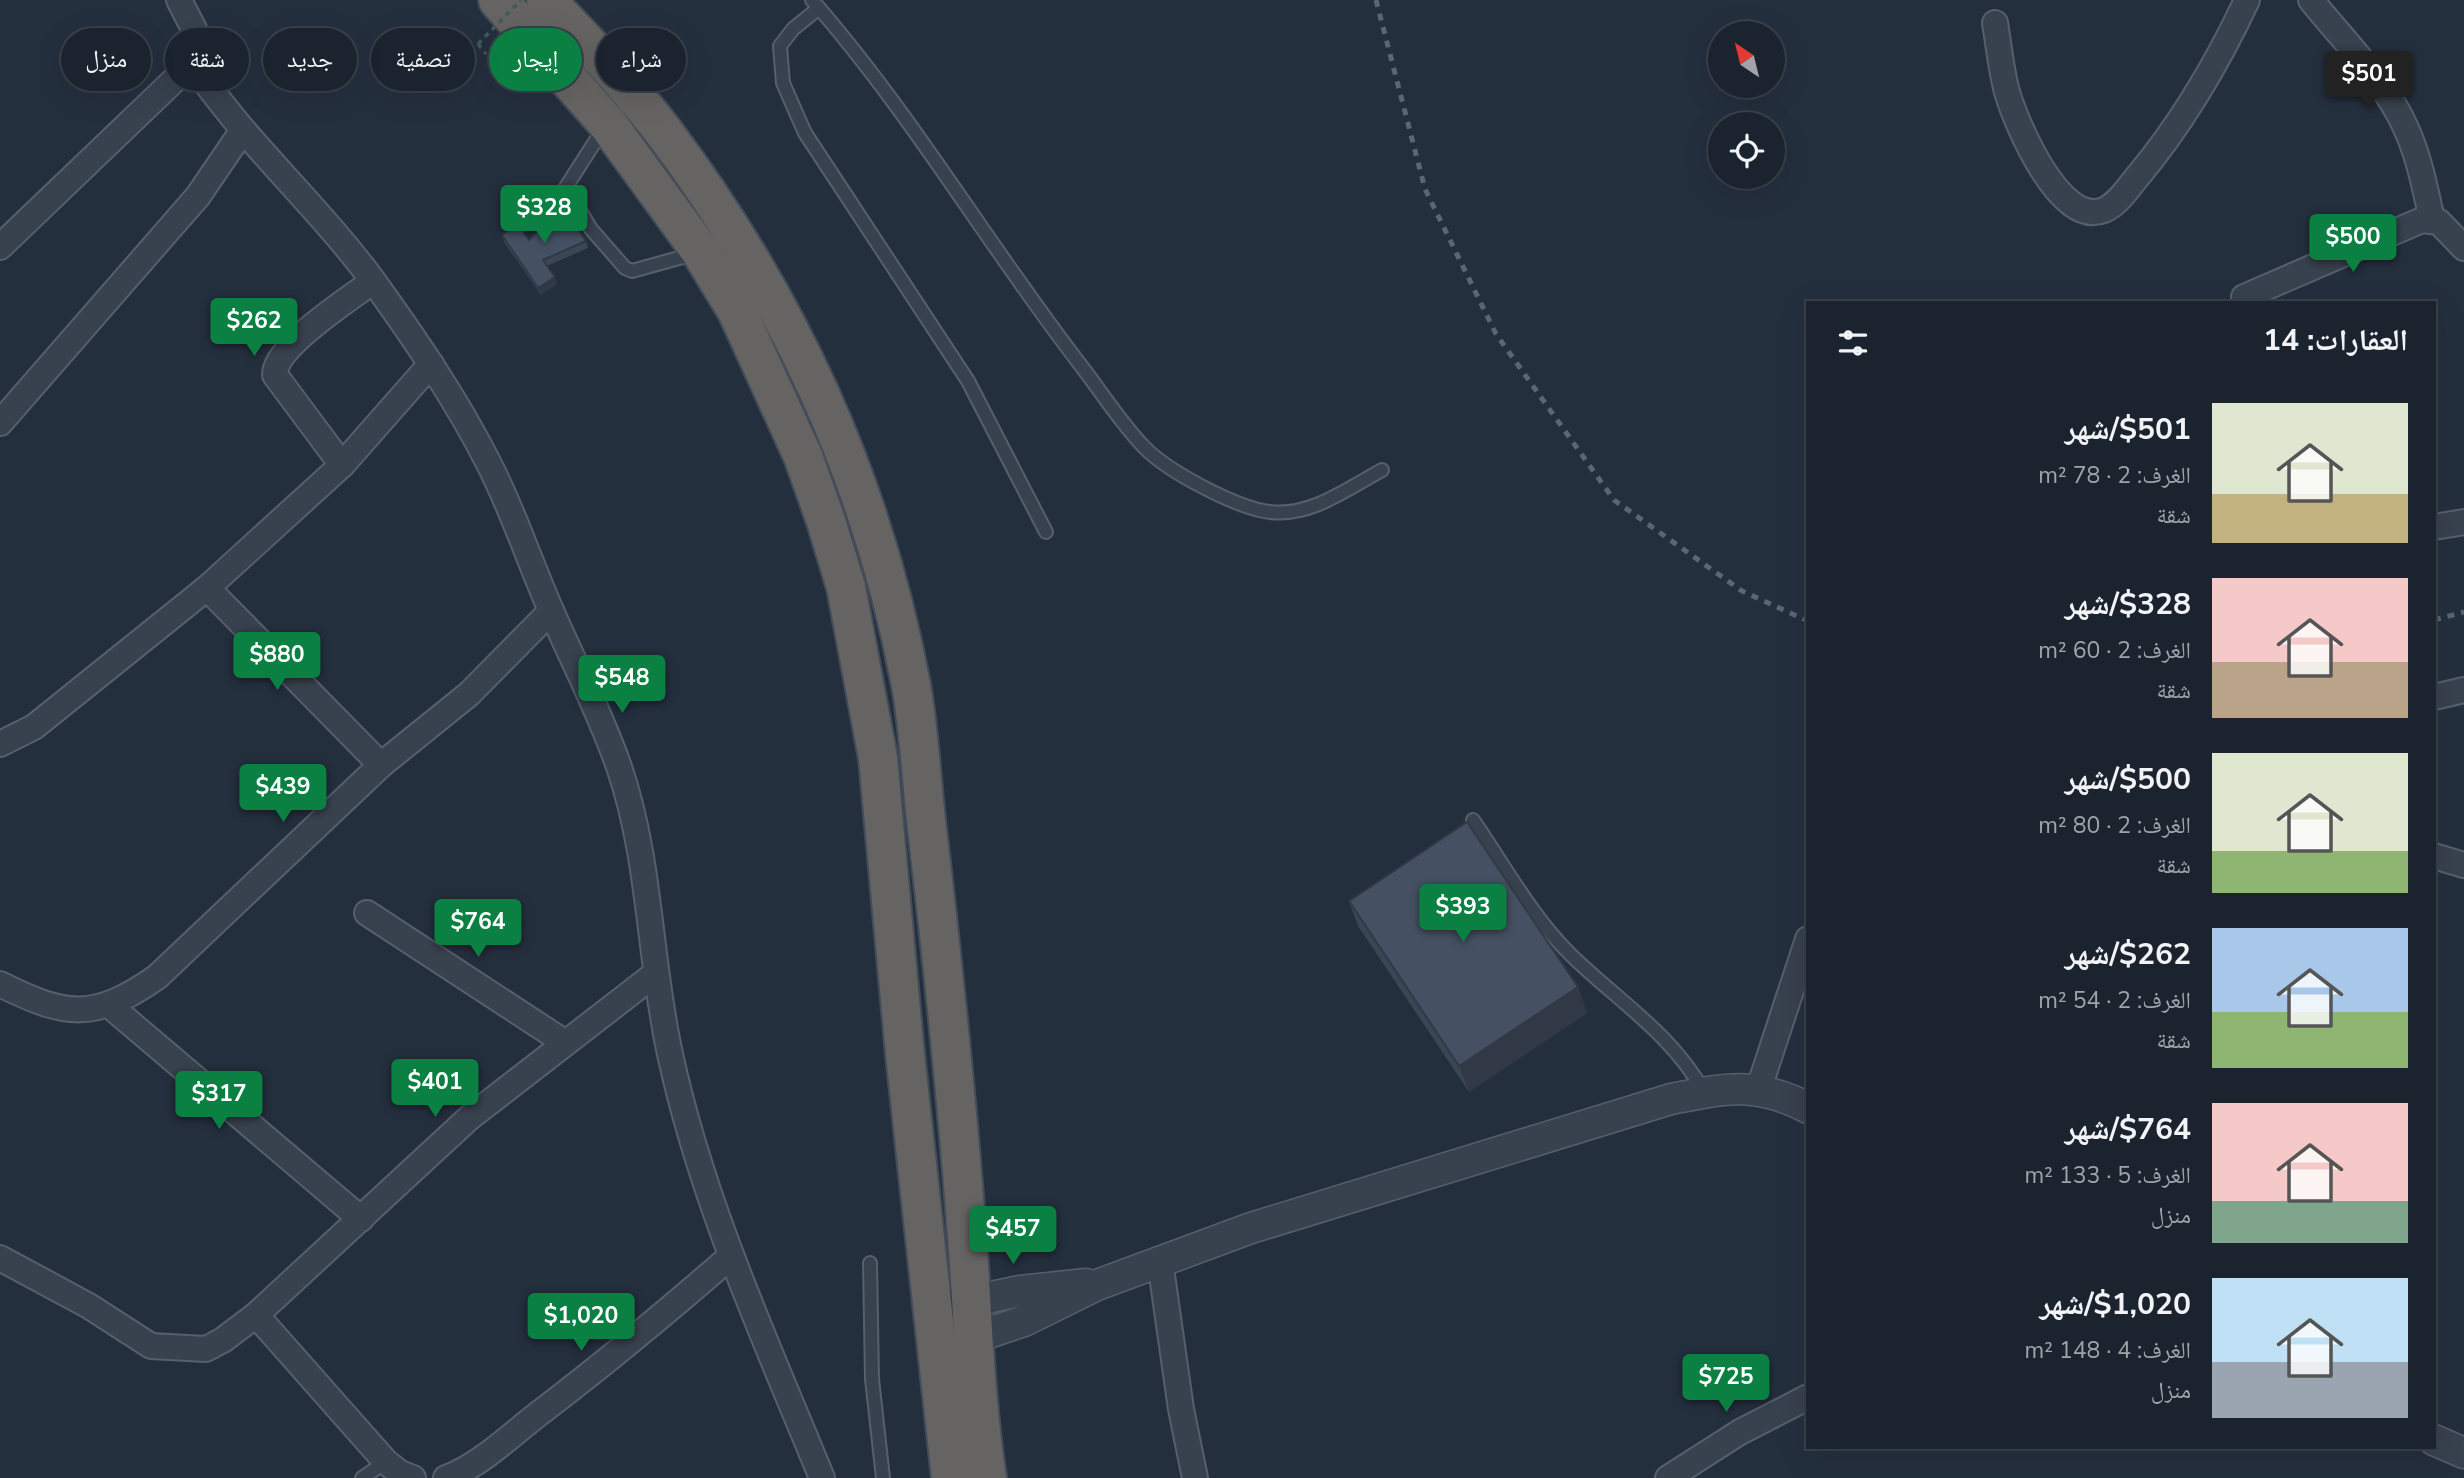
<!DOCTYPE html>
<html lang="ar">
<head>
<meta charset="utf-8">
<style>
  :root { --surface:#1b232e; --page:#282f3a; --text:#f1f3f6; --muted:#a0a4aa; --line:#39404a; --accent:#0b8043 }
  body { margin:0; font-family:"Nunito Sans","Noto Naskh Arabic",sans-serif; background:var(--page); color:var(--text); direction:rtl; height:100vh; display:flex; flex-direction:column; font-size:26px; white-space:nowrap }
  * { box-sizing:border-box; margin:0 }
  p { font-size:23px; color:var(--muted) }
  .icon { flex:none; width:38px; height:38px; fill:none; stroke:currentColor; stroke-width:2; stroke-linecap:round; stroke-linejoin:round }
  .map { position:relative; flex:1; overflow:hidden; direction:ltr }
  .sheet { position:absolute; left:1806px; top:301px; width:630px; height:1148px; display:flex; flex-direction:column; background:var(--surface); border-radius:0px; box-shadow:0 7px 28px #0002,0 0 0 2px var(--line); direction:rtl }
  .sheet>* { flex:none }
  .hud { position:absolute; left:21px; top:28px; width:665px; height:63px; direction:rtl; display:flex; gap:14px }
  .needle { width:46px; rotate:325deg }
  .fabs { position:absolute; left:1708px; top:21px; display:grid; gap:14px }
  .fabs a { display:grid; place-items:center; width:77px; height:77px; border-radius:50%; background:var(--surface); box-shadow:0 7px 28px #0002,0 0 0 2px var(--line); font-size:35px }
  .price { position:absolute; translate:-50% -60px; padding:0 16px; border-radius:7px; background:var(--accent); color:#fff; font-size:23px; line-height:46px; filter:drop-shadow(0 2px 4px #0008) }
  .price::after { content:''; position:absolute; left:50%; top:42px; width:21px; height:16px; margin-left:-10px; background:inherit; clip-path:polygon(0 0,100% 0,50% 100%) }
  .price.current { background:#222; color:#fff }
  ul { padding:0; list-style:none }
  li { display:flex; align-items:center; gap:21px; height:175px; padding:0 28px }
  li span { display:grid; place-items:center; flex:none; width:196px; height:140px; border-radius:0px; color:#555 }
  li>.icon { margin-inline-start:auto }
  span .icon { width:84px; height:84px; fill:#fffc; stroke-width:1 }
  li b { font-size:30px }
  h2 { display:flex; justify-content:space-between; align-items:center; height:84px; padding:0 28px; font-size:30px }
  .pill { padding:0 24px; border-radius:32px; background:var(--surface); box-shadow:0 7px 28px #0002,0 0 0 2px var(--line); font-size:24px; line-height:63px }
  .pill.current { background:var(--accent); color:#fff }
  .map>svg:first-child { display:block }
  .lines { fill:none; stroke-linecap:round; stroke-linejoin:round }
  .service-casing { stroke:#565f6c; stroke-width:16 }
  .minor-casing { stroke:#565f6c; stroke-width:28 }
  .tertiary-casing { stroke:#565f6c; stroke-width:33 }
  .trunk-casing { stroke:#434c59; stroke-width:42 }
  .path { stroke:#44595c; stroke-width:3.5; stroke-dasharray:5 5; stroke-linecap:butt }
  .service { stroke:#38414e; stroke-width:12 }
  .minor { stroke:#38414e; stroke-width:24 }
  .tertiary { stroke:#38414e; stroke-width:30 }
  .trunk { stroke:#656462; stroke-width:38 }
  .rail { stroke:#5a6575; stroke-width:5; stroke-dasharray:7 7; stroke-linecap:butt }
  .path-bridge { stroke:#44595c; stroke-width:3.5; stroke-dasharray:5 5; stroke-linecap:butt }
  .wall { fill:#3b4654 }
  .shaded-wall { fill:#303945 }
  .building { fill:#455162; stroke:#303945; stroke-width:2 }
</style>
</head>
<body>
<div class="map">
<svg width="2464" height="1478" viewBox="0 0 2464 1478">
  <rect width="100%" height="100%" fill="#242f3e"/>
  <g class="lines">
    <defs>
      <g id="service">
        <path d="M812 0C912 114 989 247 1082 367 1102 393 1121 423 1144 447 1167 471 1236 508 1270 512 1310 517 1347 489 1382 470"/>
        <polyline points="819,8 793,29 780,46 783,83 805,133 968,381 1046,532"/>
        <polyline points="605,126 566,187 591,229 625,268 632,271 697,253"/>
        <path d="M1473 820C1504 865 1532 917 1571 955 1618 1001 1671 1033 1704 1092"/>
        <polyline points="870,1263 872,1379 883,1478"/>
        <polyline points="362,1478 386,1462"/>
      </g>
      <g id="minor">
        <path d="M2311 0C2343 40 2384 80 2405 126 2419 156 2425 188 2432 220"/>
        <path d="M1995 23C1999 46 2001 70 2007 92 2016 123 2060 228 2104 210 2118 204 2128 188 2138 176 2183 122 2217 64 2247 0"/>
        <path d="M191 64C209 87 226 110 245 132 288 182 335 229 374 282 415 339 456 399 488 462 514 512 530 564 553 615 575 665 601 715 619 767 651 860 649 959 670 1054 702 1202 765 1339 822 1478"/>
        <polyline points="0,247 191,64 194,29 179,0"/>
        <polyline points="2244,297 2422,220 2439,222 2464,248"/>
        <polyline points="0,423 198,196 243,130"/>
        <path d="M342 465 275 375C274 346 350 299 373 281"/>
        <polyline points="2434,527 2464,522"/>
        <polyline points="207,588 381,765"/>
        <polyline points="2434,697 2464,690"/>
        <polyline points="0,744 34,727 207,588 342,465 431,364"/>
        <polyline points="2434,856 2464,865"/>
        <polyline points="367,913 564,1042"/>
        <path d="M0 984C66 1017 94 1021 157 977L381 765 469 694 551 611"/>
        <polyline points="109,1005 361,1219"/>
        <polyline points="1759,1088 1808,939"/>
        <polyline points="0,1258 89,1306 151,1346 206,1349 223,1340 256,1315 386,1462 400,1473 413,1478"/>
        <polyline points="1160,1261 1181,1409 1195,1478"/>
        <polyline points="256,1315 469,1118 655,974"/>
        <path d="M446 1478C479 1466 510 1436 537 1415 604 1364 668 1311 731 1256"/>
        <polyline points="1668,1478 1740,1432 1808,1397"/>
      </g>
      <g id="tertiary">
        <polyline points="934,1309 1020,1291 1086,1284"/>
        <path d="M955 1344 1024 1321 1097 1285 1251 1228 1671 1099C1726 1088 1756 1081 1808 1108"/>
        <polyline points="2434,1440 2464,1453"/>
      </g>
      <g id="trunk">
        <polyline points="498,0 607,123 701,252 737,311 803,456 826,521 846,587 878,758 905,1054 951,1478"/>
        <path d="M546 0C586 42 627 84 663 131 789 298 872 479 911 685 919 729 921 775 926 820 944 972 960 1126 970 1280 974 1346 977 1412 987 1478"/>
      </g>
    </defs>
    <use href="#service" class="service-casing"/>
    <use href="#minor" class="minor-casing"/>
    <use href="#tertiary" class="tertiary-casing"/>
    <use href="#trunk" class="trunk-casing"/>
    <polyline class="path" points="478,44 486,54"/>
    <use href="#service" class="service"/>
    <use href="#minor" class="minor"/>
    <use href="#tertiary" class="tertiary"/>
    <use href="#trunk" class="trunk"/>
    <g class="rail">
      <polyline points="1376,0 1425,189 1496,334 1614,500 1742,591 1808,621"/>
      <polyline points="2434,620 2464,612"/>
    </g>
    <polyline class="path-bridge" points="478,44 521,0"/>
  </g>
  <g class="wall">
    <polygon points="502,235 529,240 586,241 588,248 547,266 555,277 557,284 541,295 504,242"/>
    <polygon points="1349,901 1578,987 1587,1013 1469,1092 1358,926"/>
  </g>
  <g class="shaded-wall">
    <polygon points="555,277 557,284 541,295 538,288"/>
    <polygon points="1578,987 1587,1013 1469,1092 1459,1066"/>
  </g>
  <g class="building">
    <polygon points="561,205 586,241 543,260 555,277 538,288 502,235 517,224 529,240"/>
    <polygon points="1467,822 1578,987 1459,1066 1349,901"/>
  </g>
</svg>
<div class="fabs">
<a><svg class="needle" viewBox="-14 -14 28 28"><path d="M0-13l5 13h-10z" fill="#e53935"/><path d="M0 13l5-13h-10z" fill="#a0a4aa"/></svg></a>
<a><svg class="icon" aria-label="locate" viewBox="0 0 24 24"><circle cx="12" cy="12" r="6"/><path d="M12 2v4M12 18v4M2 12h4M18 12h4"/></svg></a>
</div>
<b class="price current" style="left:2369px;top:111px">$501</b>
<b class="price" style="left:544px;top:245px">$328</b>
<b class="price" style="left:2353px;top:274px">$500</b>
<b class="price" style="left:254px;top:358px">$262</b>
<b class="price" style="left:277px;top:692px">$880</b>
<b class="price" style="left:622px;top:715px">$548</b>
<b class="price" style="left:283px;top:824px">$439</b>
<b class="price" style="left:1463px;top:944px">$393</b>
<b class="price" style="left:478px;top:959px">$764</b>
<b class="price" style="left:435px;top:1119px">$401</b>
<b class="price" style="left:219px;top:1131px">$317</b>
<b class="price" style="left:1013px;top:1266px">$457</b>
<b class="price" style="left:581px;top:1353px">$1,020</b>
<b class="price" style="left:1726px;top:1414px">$725</b>
<div class="hud">
<a class="pill">شراء</a>
<a class="pill current">إيجار</a>
<a class="pill">تصفية</a>
<a class="pill">جديد</a>
<a class="pill">شقة</a>
<a class="pill">منزل</a>
</div>
<section class="sheet">
<h2>العقارات: 14<svg class="icon" aria-label="filters" viewBox="0 0 24 24"><path d="M4 7h16M4 17h16"/><circle cx="9" cy="7" r="2"/><circle cx="15" cy="17" r="2"/></svg></h2>
<ul>
<li><span style="background:linear-gradient(#dfe7d0 65%,#c2b280 0)"><svg class="icon" aria-label="home" viewBox="0 0 24 24"><path d="M3 11l9-7 9 7M6 9v11h12V9"/></svg></span><div><b>$501/شهر</b><p>الغرف: 2 · 78 m²</p><p>شقة</p></div></li>
<li><span style="background:linear-gradient(#f6c9c9 60%,#b9a48a 0)"><svg class="icon" aria-label="home" viewBox="0 0 24 24"><path d="M3 11l9-7 9 7M6 9v11h12V9"/></svg></span><div><b>$328/شهر</b><p>الغرف: 2 · 60 m²</p><p>شقة</p></div></li>
<li><span style="background:linear-gradient(#dfe7d0 70%,#8fb573 0)"><svg class="icon" aria-label="home" viewBox="0 0 24 24"><path d="M3 11l9-7 9 7M6 9v11h12V9"/></svg></span><div><b>$500/شهر</b><p>الغرف: 2 · 80 m²</p><p>شقة</p></div></li>
<li><span style="background:linear-gradient(#a9c7e8 60%,#8fb573 0)"><svg class="icon" aria-label="home" viewBox="0 0 24 24"><path d="M3 11l9-7 9 7M6 9v11h12V9"/></svg></span><div><b>$262/شهر</b><p>الغرف: 2 · 54 m²</p><p>شقة</p></div></li>
<li><span style="background:linear-gradient(#f6c9c9 70%,#7fa58c 0)"><svg class="icon" aria-label="home" viewBox="0 0 24 24"><path d="M3 11l9-7 9 7M6 9v11h12V9"/></svg></span><div><b>$764/شهر</b><p>الغرف: 5 · 133 m²</p><p>منزل</p></div></li>
<li><span style="background:linear-gradient(#bfe0f5 60%,#9aa5b1 0)"><svg class="icon" aria-label="home" viewBox="0 0 24 24"><path d="M3 11l9-7 9 7M6 9v11h12V9"/></svg></span><div><b>$1,020/شهر</b><p>الغرف: 4 · 148 m²</p><p>منزل</p></div></li>
</ul>
</section>
</div>
</body>
</html>
